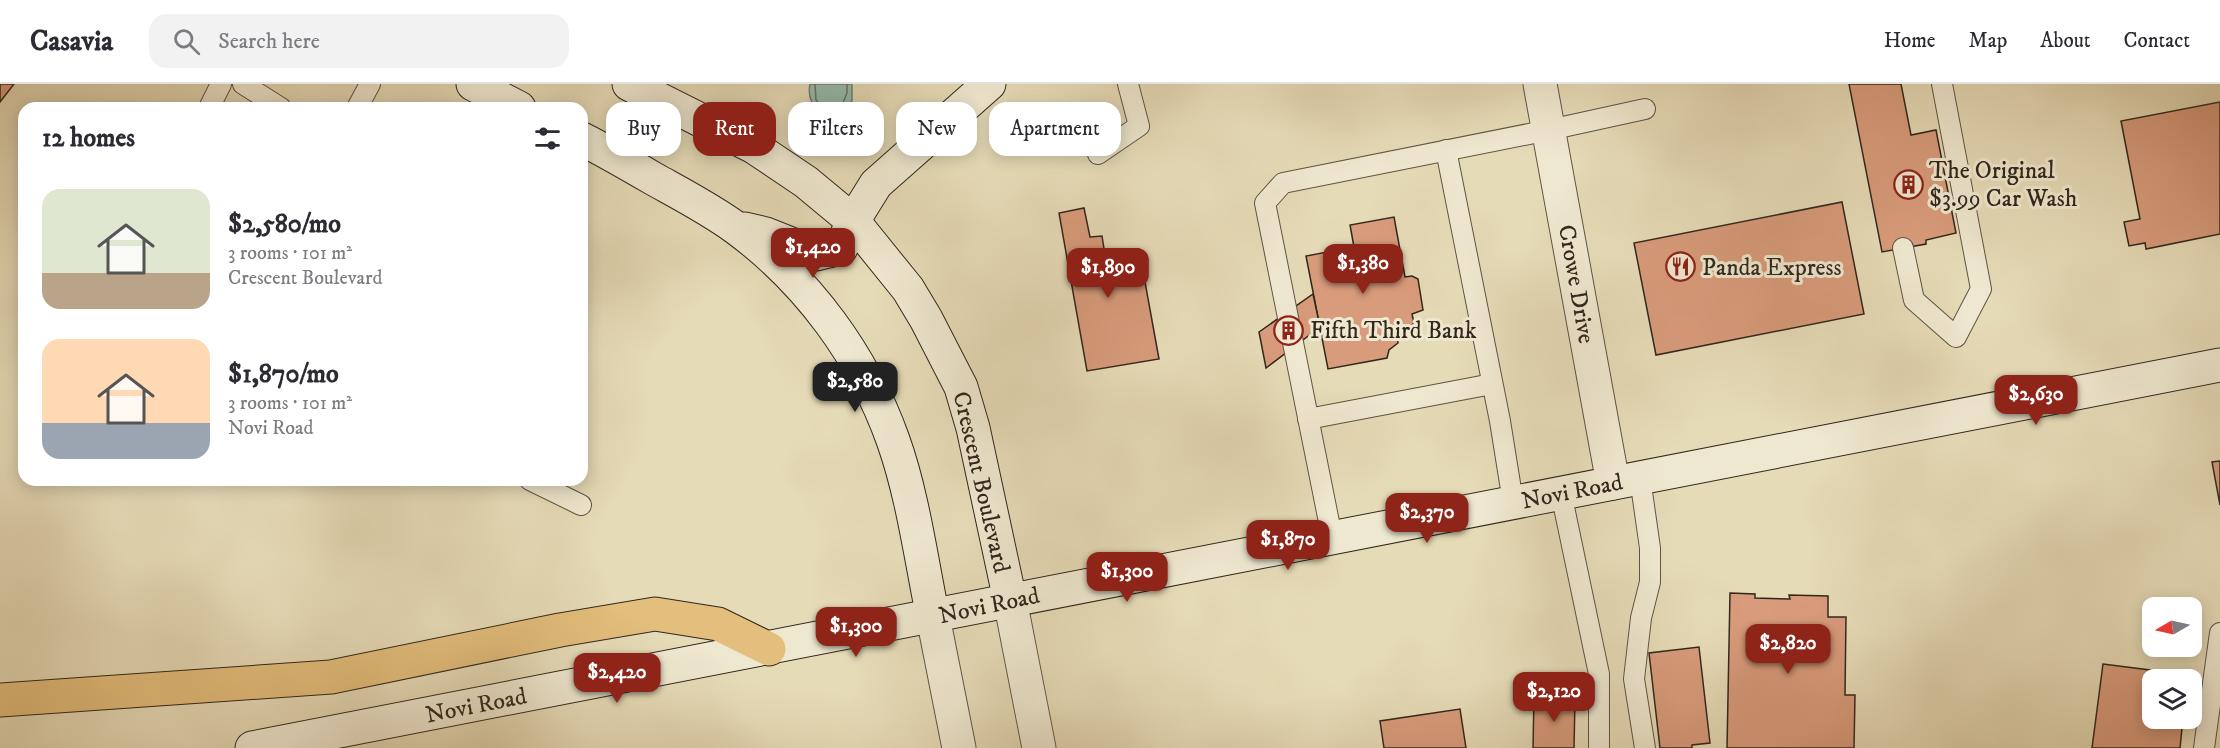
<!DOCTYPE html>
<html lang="en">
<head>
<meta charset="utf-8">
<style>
  :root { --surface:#fff; --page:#f2f2f3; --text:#2b2b33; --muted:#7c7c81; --line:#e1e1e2; --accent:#8f2418 }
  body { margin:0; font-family:"IM FELL DW Pica",serif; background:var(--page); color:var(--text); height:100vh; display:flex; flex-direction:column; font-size:22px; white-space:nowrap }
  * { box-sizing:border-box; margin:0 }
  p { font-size:20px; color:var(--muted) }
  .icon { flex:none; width:33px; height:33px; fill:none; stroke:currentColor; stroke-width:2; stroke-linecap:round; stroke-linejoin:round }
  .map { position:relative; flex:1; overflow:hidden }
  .panel { position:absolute; left:18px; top:18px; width:570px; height:384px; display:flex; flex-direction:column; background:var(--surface); border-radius:18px; box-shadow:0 3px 15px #0003 }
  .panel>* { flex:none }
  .hud { position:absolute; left:606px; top:18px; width:570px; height:54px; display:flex; gap:12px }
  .needle { width:39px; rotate:261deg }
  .buttons { position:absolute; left:2142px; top:513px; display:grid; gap:12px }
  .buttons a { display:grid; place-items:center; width:60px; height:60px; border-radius:12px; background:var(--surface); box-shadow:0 3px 15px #0003; font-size:30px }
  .price { position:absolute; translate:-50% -51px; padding:0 14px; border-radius:12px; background:var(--accent); color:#fff; font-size:20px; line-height:39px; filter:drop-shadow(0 2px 3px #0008) }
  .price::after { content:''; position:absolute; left:50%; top:36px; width:18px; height:14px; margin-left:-9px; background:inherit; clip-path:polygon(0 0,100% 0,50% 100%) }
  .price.selected { background:#222; color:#fff }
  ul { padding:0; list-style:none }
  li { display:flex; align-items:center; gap:18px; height:150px; padding:0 24px }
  li span { display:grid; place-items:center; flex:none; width:168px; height:120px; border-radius:18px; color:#555 }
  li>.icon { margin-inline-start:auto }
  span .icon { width:72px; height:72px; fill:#fffc; stroke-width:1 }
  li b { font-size:26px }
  h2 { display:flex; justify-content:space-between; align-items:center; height:72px; padding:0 24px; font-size:26px }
  .pill { padding:0 21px; border-radius:18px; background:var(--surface); box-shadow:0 3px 15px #0003; font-size:21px; line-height:54px }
  .pill.selected { background:var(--accent); color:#fff }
  header { display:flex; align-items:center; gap:36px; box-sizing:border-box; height:84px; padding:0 30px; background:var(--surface); border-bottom:2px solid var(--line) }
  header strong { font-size:28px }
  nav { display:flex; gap:33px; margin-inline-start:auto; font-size:21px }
  .search { width:420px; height:54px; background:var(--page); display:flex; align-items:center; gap:15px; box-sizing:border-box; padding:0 21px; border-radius:18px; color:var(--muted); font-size:22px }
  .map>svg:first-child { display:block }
  .water { fill:#96bbac; stroke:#6e8073; stroke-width:1.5 }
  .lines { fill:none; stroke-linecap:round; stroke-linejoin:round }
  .shore { stroke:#647164; stroke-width:1.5 }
  .building { fill:#d89b7b; stroke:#31271d; stroke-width:1.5 }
  .lane-casing { stroke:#5e5444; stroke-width:22 }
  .street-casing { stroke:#5e5444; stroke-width:35 }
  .secondary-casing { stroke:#31271d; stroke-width:35 }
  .highway-casing { stroke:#31271d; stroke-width:35 }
  .lane { stroke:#efe8d0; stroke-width:20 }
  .street { stroke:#efe8d0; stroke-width:33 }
  .secondary { stroke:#efe8d0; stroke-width:33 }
  .highway { stroke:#e3be7c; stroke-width:33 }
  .labels { text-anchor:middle; stroke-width:6; stroke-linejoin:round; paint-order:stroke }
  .poi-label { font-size:24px; fill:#31271d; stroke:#efe8d0; text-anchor:start }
  .street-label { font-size:24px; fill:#31271d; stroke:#efe8d0 }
</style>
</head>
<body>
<header>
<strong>Casavia</strong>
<div class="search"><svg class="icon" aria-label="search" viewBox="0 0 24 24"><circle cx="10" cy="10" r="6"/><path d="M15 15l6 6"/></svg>Search here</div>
<nav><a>Home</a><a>Map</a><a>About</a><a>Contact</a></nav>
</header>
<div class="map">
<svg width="2220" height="664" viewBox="0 0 2220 664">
  <rect width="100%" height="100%" fill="#e6dbb7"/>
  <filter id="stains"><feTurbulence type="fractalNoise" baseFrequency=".00333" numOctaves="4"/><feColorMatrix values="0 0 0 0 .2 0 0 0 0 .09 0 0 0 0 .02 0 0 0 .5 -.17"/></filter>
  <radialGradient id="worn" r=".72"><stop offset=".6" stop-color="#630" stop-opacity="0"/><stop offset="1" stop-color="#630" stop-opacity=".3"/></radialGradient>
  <path class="water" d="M810 0H852V17C836 41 804 28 810 0Z"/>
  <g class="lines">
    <path class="shore" d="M815 0 816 16C824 26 834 27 843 19L847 9V0"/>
  </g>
  <g class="building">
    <polygon points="0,0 14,0 0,18"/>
    <polygon points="1849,0 1901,0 1911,51 1936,46 1956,149 1926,156 1926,160 1882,168"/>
    <polygon points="2220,18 2220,150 2146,165 2145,159 2129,162 2124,138 2140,135 2121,37"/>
    <polygon points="1842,118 1864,230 1656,271 1634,159"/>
    <polygon points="1084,124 1090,153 1102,152 1105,171 1139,165 1159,275 1087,287 1059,129"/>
    <polygon points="1394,133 1405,193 1412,192 1418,195 1423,226 1412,230 1414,239 1409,244 1397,249 1398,259 1389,266 1387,274 1328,285 1306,172 1354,163 1350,141"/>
    <polygon points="1313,210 1320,243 1266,284 1259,248"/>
    <polygon points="2220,377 2220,421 2212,378"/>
    <polygon points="1730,509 1755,510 1755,514 1790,515 1789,511 1828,512 1828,533 1846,533 1845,611 1855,611 1854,664 1727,664"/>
    <polygon points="1699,563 1710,659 1692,661 1692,664 1660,664 1649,569"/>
    <polygon points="2103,580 2189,591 2188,596 2152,596 2152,634 2183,634 2180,664 2092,664"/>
    <polygon points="1534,613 1575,614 1574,664 1533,664"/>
    <polygon points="1460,625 1466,664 1384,664 1380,637"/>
  </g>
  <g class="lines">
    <defs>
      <g id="lane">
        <polyline points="243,0 281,24"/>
        <polyline points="209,24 221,0"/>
        <polyline points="357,24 370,0"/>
        <polyline points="1446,66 1500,337 1513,418"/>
        <polyline points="1098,70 1139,42 1128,0"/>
        <polyline points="1903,164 1914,216 1956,253 1981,205 1942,0"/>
        <polyline points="1308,335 1492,300"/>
        <polyline points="1640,394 1650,464 1650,498 1641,534 1634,595 1645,664"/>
        <polyline points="530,396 581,421"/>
        <polyline points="1561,409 1599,590 1599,664"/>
        <polyline points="1332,453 1265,119 1283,99 1549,46 1645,25"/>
        <polyline points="2204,664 2220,549"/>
      </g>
      <g id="street">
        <polyline points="1540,0 1613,399"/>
        <polyline points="1010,516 1039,664"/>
        <polyline points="933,533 959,664"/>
      </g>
      <g id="secondary">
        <polyline points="473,0 519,24"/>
        <polyline points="629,0 754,63 806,98 853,137 908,205 926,235 961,303 973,344 1010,516"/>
        <path d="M582 55C606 67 630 81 654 95 681 110 710 125 736 144 808 197 863 272 893 356 913 412 921 475 933 533"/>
        <polyline points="745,145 766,150 816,170 841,164 853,137 876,100 989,0"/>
        <polyline points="252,664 2220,281"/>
      </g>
      <polyline id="highway" points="0,616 331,593 560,546 655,530 718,540 769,565"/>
    </defs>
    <use href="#lane" class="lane-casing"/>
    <use href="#street" class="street-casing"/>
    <use href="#secondary" class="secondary-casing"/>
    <use href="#highway" class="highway-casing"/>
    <use href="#lane" class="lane"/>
    <use href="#street" class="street"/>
    <use href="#secondary" class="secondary"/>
    <use href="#highway" class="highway"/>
  </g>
  <defs>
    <symbol id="building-ring" viewBox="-11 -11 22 22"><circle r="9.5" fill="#efe8d0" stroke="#8f2418" stroke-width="1.5"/><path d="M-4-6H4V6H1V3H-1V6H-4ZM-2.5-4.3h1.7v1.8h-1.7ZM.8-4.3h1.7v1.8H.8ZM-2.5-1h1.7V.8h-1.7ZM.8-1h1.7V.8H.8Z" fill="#8f2418"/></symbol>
    <symbol id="restaurant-ring" viewBox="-11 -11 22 22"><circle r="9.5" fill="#efe8d0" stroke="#8f2418" stroke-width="1.5"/><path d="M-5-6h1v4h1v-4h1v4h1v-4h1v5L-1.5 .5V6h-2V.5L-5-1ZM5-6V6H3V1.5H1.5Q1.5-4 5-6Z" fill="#8f2418"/></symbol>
  </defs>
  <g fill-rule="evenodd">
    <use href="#building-ring" x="1892" y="84" width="33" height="33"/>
    <use href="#restaurant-ring" x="1664" y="166" width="33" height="33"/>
    <use href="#building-ring" x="1272" y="230" width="33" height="33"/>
  </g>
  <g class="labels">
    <g class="poi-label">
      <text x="1929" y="94">The Original<tspan x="1929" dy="28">$3.99 Car Wash</tspan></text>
      <text x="1702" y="191">Panda Express</text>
      <text x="1310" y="254">Fifth Third Bank</text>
    </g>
    <g class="street-label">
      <text transform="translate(1577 200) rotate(80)" y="8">Crowe Drive</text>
      <text transform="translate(982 398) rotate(77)" y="8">Crescent Boulevard</text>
      <text transform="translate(1572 407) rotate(-11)" y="8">Novi Road</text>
      <text transform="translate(989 521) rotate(-12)" y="8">Novi Road</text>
      <text transform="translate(476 621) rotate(-11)" y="8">Novi Road</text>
    </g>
  </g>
  <rect width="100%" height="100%" filter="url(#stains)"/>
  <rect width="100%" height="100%" fill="url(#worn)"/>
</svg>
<div class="buttons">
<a><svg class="needle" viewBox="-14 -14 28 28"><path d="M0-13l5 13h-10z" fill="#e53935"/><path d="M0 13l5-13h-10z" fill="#7c7c81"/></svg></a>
<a><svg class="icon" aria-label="layers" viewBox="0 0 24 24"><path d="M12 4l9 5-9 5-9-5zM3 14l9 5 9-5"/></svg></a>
</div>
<b class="price" style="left:813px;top:195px">$1,420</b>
<b class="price" style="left:1363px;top:211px">$1,380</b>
<b class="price" style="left:1108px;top:215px">$1,890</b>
<b class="price selected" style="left:855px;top:329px">$2,580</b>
<b class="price" style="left:2036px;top:342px">$2,630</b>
<b class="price" style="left:1427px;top:460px">$2,370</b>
<b class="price" style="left:1288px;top:487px">$1,870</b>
<b class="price" style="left:1127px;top:519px">$1,300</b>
<b class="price" style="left:856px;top:574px">$1,300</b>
<b class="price" style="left:1788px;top:591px">$2,820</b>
<b class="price" style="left:617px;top:620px">$2,420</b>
<b class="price" style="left:1554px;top:639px">$2,120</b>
<div class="hud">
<a class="pill">Buy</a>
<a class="pill selected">Rent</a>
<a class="pill">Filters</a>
<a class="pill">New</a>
<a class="pill">Apartment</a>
</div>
<section class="panel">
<h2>12 homes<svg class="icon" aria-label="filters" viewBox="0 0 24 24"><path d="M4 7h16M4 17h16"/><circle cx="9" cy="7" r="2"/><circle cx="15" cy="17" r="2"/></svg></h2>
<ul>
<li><span style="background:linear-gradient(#dfe7d0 70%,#b9a48a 0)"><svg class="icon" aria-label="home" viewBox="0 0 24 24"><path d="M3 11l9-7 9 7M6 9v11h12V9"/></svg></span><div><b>$2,580/mo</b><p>3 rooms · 101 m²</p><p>Crescent Boulevard</p></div></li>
<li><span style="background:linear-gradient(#ffd9b3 70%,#9aa5b1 0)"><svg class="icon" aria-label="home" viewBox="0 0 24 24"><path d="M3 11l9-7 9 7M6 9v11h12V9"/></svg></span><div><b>$1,870/mo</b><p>3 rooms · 101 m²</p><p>Novi Road</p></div></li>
</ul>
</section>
</div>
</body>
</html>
